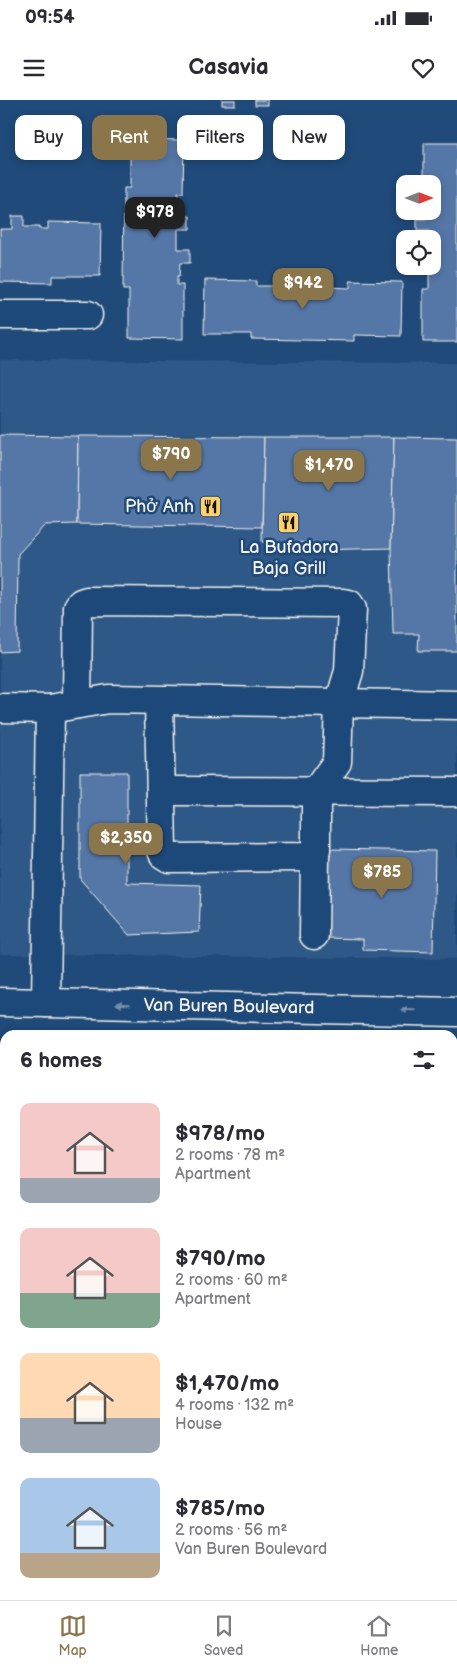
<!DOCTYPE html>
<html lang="en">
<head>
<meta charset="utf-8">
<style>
  :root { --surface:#fff; --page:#f2f2f3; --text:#2b2b33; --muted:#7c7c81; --line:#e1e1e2; --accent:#8a764a }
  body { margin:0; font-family:"Balsamiq Sans",sans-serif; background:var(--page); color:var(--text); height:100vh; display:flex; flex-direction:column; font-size:19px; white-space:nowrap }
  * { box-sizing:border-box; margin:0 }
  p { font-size:16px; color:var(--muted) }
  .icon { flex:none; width:28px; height:28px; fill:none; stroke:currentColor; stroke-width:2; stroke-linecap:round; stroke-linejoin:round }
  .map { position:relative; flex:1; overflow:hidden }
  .sheet { position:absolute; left:0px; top:930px; width:458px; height:570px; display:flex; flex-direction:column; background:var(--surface); border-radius:15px 15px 0 0; box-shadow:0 2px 8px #0003 }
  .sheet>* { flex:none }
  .guide { position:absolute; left:15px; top:15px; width:428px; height:45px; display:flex; gap:10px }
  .needle { width:32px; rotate:90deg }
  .tools { position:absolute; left:396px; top:75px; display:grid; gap:10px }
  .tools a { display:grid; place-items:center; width:45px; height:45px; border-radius:10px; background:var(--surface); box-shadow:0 2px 8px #0003; font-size:25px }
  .price { position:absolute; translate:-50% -42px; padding:0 11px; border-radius:10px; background:var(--accent); color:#fff; font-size:16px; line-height:32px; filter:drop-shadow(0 1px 2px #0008) }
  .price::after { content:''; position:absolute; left:50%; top:30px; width:15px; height:11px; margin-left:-8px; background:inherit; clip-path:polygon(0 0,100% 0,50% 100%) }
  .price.active { background:#222; color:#fff }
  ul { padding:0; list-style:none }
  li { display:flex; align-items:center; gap:15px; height:125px; padding:0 20px }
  li span { display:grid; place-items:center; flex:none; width:140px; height:100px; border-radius:10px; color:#555 }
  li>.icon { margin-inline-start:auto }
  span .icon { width:60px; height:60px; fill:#fffc; stroke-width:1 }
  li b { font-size:21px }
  h2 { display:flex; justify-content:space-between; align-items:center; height:60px; padding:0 20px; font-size:21px }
  .pill { padding:0 18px; border-radius:10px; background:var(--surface); box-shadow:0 2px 8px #0003; font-size:18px; line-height:45px }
  .pill.active { background:var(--accent); color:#fff }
  .status { display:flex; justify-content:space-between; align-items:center; height:35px; padding:0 25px; background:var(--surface); direction:ltr }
  .status svg { height:14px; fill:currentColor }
  header { display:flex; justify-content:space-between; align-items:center; height:65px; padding:0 20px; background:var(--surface); font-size:22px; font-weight:600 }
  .tabs { display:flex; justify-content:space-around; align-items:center; height:70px; border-top:1px solid var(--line); background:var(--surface); font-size:14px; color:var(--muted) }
  .tabs a { display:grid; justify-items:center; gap:2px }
  .tabs .active { color:var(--accent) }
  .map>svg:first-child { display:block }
  .built { fill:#2f5888 }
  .building { fill:#5477a7; stroke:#f4f1e8 }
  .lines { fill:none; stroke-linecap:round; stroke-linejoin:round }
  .minor-casing { stroke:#f4f1e8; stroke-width:31 }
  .major-casing { stroke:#f4f1e8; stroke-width:31 }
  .minor { stroke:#1f4a7a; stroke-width:28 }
  .major { stroke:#1f4a7a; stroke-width:28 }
  .oneway { fill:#748da6 }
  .labels { text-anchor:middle; stroke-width:5; stroke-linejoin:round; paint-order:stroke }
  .poi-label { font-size:18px; fill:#f4f1e8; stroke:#1f4a7a; text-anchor:end }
  .street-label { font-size:18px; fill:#f4f1e8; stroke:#1f4a7a }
</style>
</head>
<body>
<div class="status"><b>09:54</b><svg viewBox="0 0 49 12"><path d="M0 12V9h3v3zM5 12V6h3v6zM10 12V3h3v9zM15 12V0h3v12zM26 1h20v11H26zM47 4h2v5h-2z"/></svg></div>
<header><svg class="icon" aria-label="menu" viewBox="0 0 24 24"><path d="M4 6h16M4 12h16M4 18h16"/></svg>Casavia<svg class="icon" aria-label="heart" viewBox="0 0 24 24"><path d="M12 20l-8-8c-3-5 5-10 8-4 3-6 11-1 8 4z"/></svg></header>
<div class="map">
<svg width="457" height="1500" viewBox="0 0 457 1500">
  <rect width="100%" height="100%" fill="#1f4a7a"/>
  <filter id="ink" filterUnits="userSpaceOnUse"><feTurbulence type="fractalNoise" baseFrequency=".02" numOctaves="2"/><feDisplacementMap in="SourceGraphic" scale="10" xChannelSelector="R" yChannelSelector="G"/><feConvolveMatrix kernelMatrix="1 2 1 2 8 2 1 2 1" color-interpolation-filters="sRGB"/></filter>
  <g filter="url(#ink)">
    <g class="built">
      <polygon points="0,260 457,263 457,859 0,854"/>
      <polygon points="0,1027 5,1028 5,1426 0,1426"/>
      <polygon points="453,1035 457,1035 457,1500 363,1500 363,1495 452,1495"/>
    </g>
    <g class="building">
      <rect x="222" y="0" width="13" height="5"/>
      <rect x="255" y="0" width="13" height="5"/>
      <polygon points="130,39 184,40 183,93 178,93 178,102 180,102 180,116 190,116 190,129 178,129 178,149 190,149 190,163 180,163 179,177 177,177 177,185 183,185 183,239 129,238 129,190 123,190 124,88 130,88"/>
      <polygon points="424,43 457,43 457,242 423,242 423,189 429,189 429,166 432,166 432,139 429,139 429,131 417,131 417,119 429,119 429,111 432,111 432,84 424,84"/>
      <polygon points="12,116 24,116 24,127 39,127 39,129 48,129 48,122 101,123 100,176 52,176 52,183 0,182 0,129 12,129"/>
      <polygon points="281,175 293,175 293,187 314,187 314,175 326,175 326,187 350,188 350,181 402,182 401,236 354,235 354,241 251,239 251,234 204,234 205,180 256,181 256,186 281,186"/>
      <polygon points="0,335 78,336 77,424 45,425 18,454 17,551 0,552"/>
      <polygon points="78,336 264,337 262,427 77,424"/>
      <polygon points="264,337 394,337 391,448 316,450 317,443 262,442"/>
      <polygon points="394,337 457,338 457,551 418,551 419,534 393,534 391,448"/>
      <polygon points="80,672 127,672 127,783 201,785 199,832 129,835 80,779"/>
      <polygon points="329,749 435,751 433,852 363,850 363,839 327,838"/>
      <rect x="0" y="1128" width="5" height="77"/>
      <rect x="0" y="1278" width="5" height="74"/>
      <rect x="155" y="1495" width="67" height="5"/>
      <polygon points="302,1495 351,1495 350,1500 286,1500 302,1499"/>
    </g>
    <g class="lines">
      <defs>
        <g id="minor">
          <polyline points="0,215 88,215"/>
          <polyline points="77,604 78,507 81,503 87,501 343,503 349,504 352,509 349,571 339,604 337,662 316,691 316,749 315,754 311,757 169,758 164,755 162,751 159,601"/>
          <polyline points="0,608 50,609 108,599 457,605"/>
          <polyline points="161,691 457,692"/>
          <polyline points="314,835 315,754"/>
          <polyline points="46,903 50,609"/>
          <polyline points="0,1070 5,1070"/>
          <polyline points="0,1228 5,1228"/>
          <polyline points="0,1377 5,1377"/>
          <polyline points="0,1483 5,1483"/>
          <polyline points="81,1495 83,1500"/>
          <polyline points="135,1495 136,1500"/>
        </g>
        <g id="major">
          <polyline points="0,902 457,912"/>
          <polyline points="0,986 5,986"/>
          <polyline points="452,987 457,987"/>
        </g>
      </defs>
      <use href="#minor" class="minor-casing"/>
      <use href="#major" class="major-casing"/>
      <use href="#minor" class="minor"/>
      <use href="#major" class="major"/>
    </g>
    <defs><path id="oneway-solid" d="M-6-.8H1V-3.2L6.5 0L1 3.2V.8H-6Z" transform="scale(1.25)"/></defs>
    <g class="oneway">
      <use href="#oneway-solid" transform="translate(123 904) rotate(-179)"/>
      <use href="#oneway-solid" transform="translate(408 910) rotate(-179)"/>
    </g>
  </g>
  <defs>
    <symbol id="restaurant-square" viewBox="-11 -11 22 22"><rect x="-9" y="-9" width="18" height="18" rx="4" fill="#ffd166" stroke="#1f4a7a"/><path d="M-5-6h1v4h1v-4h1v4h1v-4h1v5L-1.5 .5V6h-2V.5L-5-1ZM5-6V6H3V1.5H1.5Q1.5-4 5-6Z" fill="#111"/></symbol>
  </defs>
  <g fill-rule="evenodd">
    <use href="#restaurant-square" x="198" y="394" width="25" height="25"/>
    <use href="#restaurant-square" x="276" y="410" width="25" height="25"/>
  </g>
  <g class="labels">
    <g class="poi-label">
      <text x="194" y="412">Phở Anh</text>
      <text x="289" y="453" text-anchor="middle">La Bufadora<tspan x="289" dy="21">Baja Grill</tspan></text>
    </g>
    <g class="street-label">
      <text transform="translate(229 906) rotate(1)" y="6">Van Buren Boulevard</text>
    </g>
  </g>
</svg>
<div class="tools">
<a><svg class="needle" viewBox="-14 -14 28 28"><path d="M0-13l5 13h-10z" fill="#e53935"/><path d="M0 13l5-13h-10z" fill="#7c7c81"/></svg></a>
<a><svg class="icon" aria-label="locate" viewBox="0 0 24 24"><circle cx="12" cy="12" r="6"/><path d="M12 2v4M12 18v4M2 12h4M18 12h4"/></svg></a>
</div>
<b class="price active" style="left:155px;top:139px">$978</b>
<b class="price" style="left:303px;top:210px">$942</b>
<b class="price" style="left:171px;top:381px">$790</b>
<b class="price" style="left:329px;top:392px">$1,470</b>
<b class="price" style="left:126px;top:765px">$2,350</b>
<b class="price" style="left:382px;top:799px">$785</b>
<div class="guide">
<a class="pill">Buy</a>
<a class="pill active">Rent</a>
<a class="pill">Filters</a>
<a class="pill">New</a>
</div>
<section class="sheet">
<h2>6 homes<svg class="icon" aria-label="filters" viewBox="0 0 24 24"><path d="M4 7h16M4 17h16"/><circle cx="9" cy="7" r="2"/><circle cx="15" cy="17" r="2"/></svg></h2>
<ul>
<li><span style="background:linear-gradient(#f6c9c9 75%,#9aa5b1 0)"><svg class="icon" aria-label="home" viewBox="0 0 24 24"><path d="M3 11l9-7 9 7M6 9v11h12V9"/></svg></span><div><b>$978/mo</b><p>2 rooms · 78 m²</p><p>Apartment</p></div></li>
<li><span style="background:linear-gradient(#f6c9c9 65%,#7fa58c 0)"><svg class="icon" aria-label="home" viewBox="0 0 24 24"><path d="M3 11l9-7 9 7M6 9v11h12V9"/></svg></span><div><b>$790/mo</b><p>2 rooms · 60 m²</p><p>Apartment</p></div></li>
<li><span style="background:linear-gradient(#ffd9b3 65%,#9aa5b1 0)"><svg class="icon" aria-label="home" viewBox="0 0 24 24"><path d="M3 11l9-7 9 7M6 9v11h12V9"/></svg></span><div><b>$1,470/mo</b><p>4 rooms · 132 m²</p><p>House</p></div></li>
<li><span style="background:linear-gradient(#a9c7e8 75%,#b9a48a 0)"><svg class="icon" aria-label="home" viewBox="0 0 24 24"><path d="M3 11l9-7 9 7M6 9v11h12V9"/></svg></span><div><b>$785/mo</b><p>2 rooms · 56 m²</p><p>Van Buren Boulevard</p></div></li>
</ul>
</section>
</div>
<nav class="tabs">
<a class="active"><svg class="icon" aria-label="map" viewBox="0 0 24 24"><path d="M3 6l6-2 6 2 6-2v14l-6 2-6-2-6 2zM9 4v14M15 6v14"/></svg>Map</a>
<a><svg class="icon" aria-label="saved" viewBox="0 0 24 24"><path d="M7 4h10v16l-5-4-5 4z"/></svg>Saved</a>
<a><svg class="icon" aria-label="home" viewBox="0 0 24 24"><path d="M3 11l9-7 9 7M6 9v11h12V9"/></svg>Home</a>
</nav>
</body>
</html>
